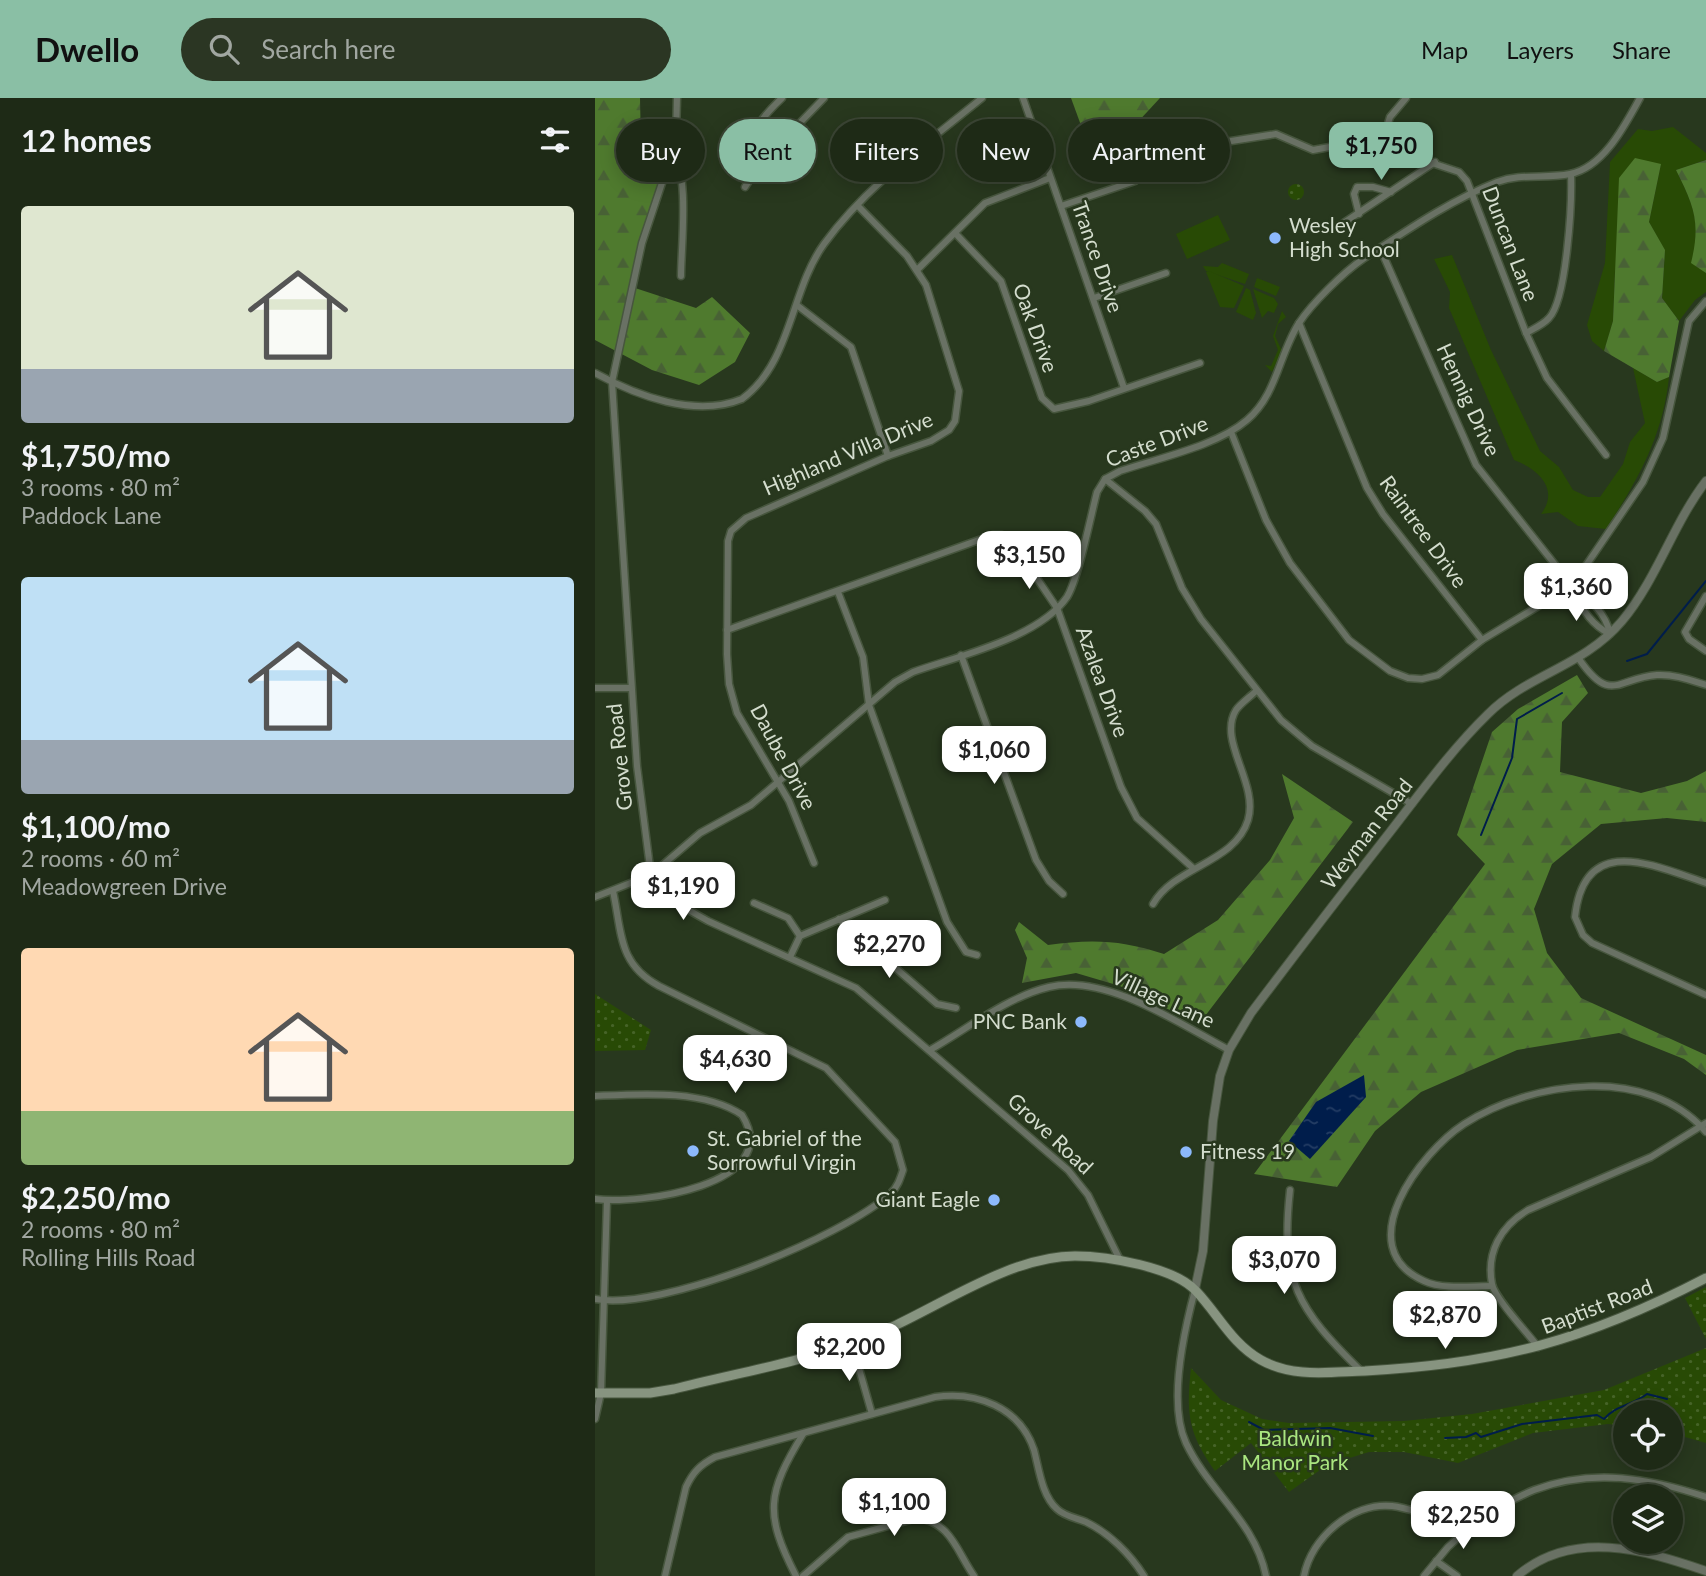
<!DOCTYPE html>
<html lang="en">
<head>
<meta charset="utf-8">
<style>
  :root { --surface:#1e2a16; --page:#2b3623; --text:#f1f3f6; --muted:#a1a7a1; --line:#3c4635; --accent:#8abfa5 }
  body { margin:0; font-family:Lato,sans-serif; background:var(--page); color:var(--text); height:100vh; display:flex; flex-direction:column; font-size:26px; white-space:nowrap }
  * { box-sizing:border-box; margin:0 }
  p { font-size:23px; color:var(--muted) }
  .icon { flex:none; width:38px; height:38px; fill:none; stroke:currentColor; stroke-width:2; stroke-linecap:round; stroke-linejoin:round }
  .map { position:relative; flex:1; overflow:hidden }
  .sheet { display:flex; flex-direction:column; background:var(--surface); width:595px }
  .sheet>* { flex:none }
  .guide { position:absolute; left:21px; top:21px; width:665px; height:63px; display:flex; gap:14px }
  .fabs { position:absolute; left:1018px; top:1302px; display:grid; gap:14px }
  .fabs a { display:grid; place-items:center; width:70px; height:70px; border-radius:50%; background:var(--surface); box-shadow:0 4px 18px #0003,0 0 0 2px var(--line); font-size:35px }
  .price { position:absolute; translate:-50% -60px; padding:0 16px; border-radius:14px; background:#fff; color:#222; font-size:23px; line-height:46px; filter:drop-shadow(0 2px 4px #0008) }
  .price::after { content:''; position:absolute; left:50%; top:42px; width:21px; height:16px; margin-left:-10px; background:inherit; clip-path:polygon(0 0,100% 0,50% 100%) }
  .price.active { background:var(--accent); color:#111 }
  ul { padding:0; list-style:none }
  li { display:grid; align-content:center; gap:14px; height:371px; padding:0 21px }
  li span { display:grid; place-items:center; height:217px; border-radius:7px; color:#555 }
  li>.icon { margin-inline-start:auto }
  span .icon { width:126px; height:126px; fill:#fffc; stroke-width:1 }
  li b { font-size:30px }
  h2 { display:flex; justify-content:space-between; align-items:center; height:84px; padding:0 21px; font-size:30px }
  .chip { padding:0 24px; border-radius:32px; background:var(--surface); box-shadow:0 4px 18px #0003,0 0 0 2px var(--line); font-size:24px; line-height:63px }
  .chip.active { background:var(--accent); color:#111 }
  header { display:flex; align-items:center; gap:42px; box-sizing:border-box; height:98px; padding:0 35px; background:var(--accent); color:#111 }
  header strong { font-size:33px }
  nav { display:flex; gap:38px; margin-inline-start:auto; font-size:24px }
  .search { width:490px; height:63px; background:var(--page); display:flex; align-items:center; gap:18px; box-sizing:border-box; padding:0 24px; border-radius:38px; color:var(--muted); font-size:26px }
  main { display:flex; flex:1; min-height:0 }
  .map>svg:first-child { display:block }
  .grass { fill:#284a05 }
  .forest { fill:url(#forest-firs) }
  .park { fill:url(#park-dots) }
  .water { fill:url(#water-ripples) }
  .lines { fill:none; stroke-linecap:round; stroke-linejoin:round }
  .stream { stroke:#001d4b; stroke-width:2 }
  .minor-casing { stroke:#47563e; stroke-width:9 }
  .tertiary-casing { stroke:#47563e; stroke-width:10 }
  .secondary-casing { stroke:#47563e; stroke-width:11 }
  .minor { stroke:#697164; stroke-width:6 }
  .tertiary { stroke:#697164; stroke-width:8 }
  .secondary { stroke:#879480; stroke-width:9 }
  .poi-dot { fill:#8cb9fc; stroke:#28381e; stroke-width:2.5 }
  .labels { text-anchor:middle; stroke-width:5; stroke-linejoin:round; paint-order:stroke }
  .poi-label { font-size:21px; fill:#d4ddce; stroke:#28381e; text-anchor:start }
  .street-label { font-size:21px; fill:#d4ddce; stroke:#28381e }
  .park-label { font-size:21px; fill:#aae680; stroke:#28381e }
</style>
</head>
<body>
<header>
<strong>Dwello</strong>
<div class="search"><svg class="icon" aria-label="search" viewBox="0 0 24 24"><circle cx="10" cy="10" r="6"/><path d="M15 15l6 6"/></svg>Search here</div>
<nav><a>Map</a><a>Layers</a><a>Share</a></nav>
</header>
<main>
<section class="sheet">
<h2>12 homes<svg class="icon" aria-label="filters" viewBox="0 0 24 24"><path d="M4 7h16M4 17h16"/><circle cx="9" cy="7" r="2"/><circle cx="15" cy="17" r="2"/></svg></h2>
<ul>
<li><span style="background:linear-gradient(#dfe7d0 75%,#9aa5b1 0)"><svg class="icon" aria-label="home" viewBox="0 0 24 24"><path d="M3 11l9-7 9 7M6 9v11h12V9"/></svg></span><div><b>$1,750/mo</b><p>3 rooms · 80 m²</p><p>Paddock Lane</p></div></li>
<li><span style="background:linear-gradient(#bfe0f5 75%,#9aa5b1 0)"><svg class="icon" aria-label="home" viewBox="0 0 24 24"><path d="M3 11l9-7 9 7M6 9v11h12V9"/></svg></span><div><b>$1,100/mo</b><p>2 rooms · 60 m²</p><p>Meadowgreen Drive</p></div></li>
<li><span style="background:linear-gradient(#ffd9b3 75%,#8fb573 0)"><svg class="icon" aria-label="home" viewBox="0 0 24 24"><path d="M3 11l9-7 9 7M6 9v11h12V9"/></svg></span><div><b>$2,250/mo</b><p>2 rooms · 80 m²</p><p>Rolling Hills Road</p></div></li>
</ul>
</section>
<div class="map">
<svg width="1111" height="1478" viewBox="0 0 1111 1478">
  <defs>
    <pattern id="forest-firs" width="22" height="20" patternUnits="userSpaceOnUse" patternTransform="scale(1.75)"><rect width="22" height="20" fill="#4f7a2e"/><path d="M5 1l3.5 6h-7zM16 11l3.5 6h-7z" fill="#486135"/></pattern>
    <pattern id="park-dots" width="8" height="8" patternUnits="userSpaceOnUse" patternTransform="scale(1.75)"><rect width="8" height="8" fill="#284a05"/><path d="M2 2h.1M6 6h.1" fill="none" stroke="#466428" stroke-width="1.8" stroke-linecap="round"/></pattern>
    <pattern id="water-ripples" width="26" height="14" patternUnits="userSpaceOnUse" patternTransform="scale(1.75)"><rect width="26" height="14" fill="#001d4b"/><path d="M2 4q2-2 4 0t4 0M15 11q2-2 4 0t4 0" fill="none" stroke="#243d64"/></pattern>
  </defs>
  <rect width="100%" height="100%" fill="#28381e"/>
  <g class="grass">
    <path d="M1078 29 1111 55V62L1081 72C1099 108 1106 124 1097 164L1111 175V194L1100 202 1084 223 1067 200 1070 153 1054 124 1066 66 1020 173 1018 223 1009 253 997 243 992 227 1010 165 1015 64 1043 31 1057 33Z"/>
    <polygon points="623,117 635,142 592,161 581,136"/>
    <path d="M857 157 896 252 945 353 964 369 978 392 993 399H1005L1028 366 1035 344 1050 325 1038 270 1062 284 1074 279C1068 338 1043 382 1011 431L983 428 963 414 946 416C965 391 943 371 919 362L854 210 855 194 839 161Z"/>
    <polygon points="627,165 654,176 650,186 611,173 608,168 623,169"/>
    <polygon points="614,173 649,188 639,210 625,209 611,174"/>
    <polygon points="662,180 685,189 681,198 659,189"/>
    <polygon points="651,190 655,192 661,215 658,222 641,214"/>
    <polygon points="658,191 679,200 683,206 679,215 673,213 667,220"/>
    <polygon points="687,213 691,219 683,226 680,238 687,253 677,274 670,267 676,268 683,252 678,238"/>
  </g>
  <g class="forest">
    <polygon points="0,0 45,0 46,47 72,60 37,189 101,210 117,199 155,235 140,264 104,287 57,272 0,242"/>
    <polygon points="476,0 565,0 540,27 491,41"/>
    <polygon points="1040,60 1066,66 1054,124 1070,152 1067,200 1084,223 1074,279 1062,284 1009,253 1018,223 1024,80"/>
    <path d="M1111 62V175L1096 165C1106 124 1099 108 1081 72Z"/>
    <polygon points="982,577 993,595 967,624 965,674 1046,695 1092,683 1111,673 1111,724 1072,720 1006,726 957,766 939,811 952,855 986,900 1111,957 1111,977 1089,961 1024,935 922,952 826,994 780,1033 742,1089 659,1076 890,766 862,737 897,634 923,611"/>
    <path d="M687 676 758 724 604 926 525 888 481 875 427 885 432 860 420 832 424 824 453 847C497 841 526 842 569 856L623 822 675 762 699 720Z"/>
  </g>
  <g class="park">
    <circle cx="701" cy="94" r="8"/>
    <polygon points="0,896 56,932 50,952 0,953"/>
    <polygon points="1111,1189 1111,1241 1090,1200"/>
    <path d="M1111 1250V1345L1076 1335V1314H1031V1328L1013 1326 938 1335 863 1365 809 1354H774L732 1367 694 1394 656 1345 620 1373C593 1335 591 1315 596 1270L626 1302 667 1321 694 1325 809 1323 877 1316 1009 1292Z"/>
  </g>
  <polygon class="water" points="769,977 771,999 715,1061 694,1043 721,1004"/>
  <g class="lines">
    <g class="stream">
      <polyline points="1032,563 1052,556 1111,483"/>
      <polyline points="886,737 917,660 922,621 967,595"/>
      <polyline points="654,1324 669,1332 735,1330 778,1338"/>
      <path d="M850 1340 871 1339 881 1335 886 1339 927 1326 1002 1317 1009 1321C1021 1307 1038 1307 1052 1296L1072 1301"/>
    </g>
    <defs>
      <g id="minor">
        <polyline points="82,0 81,38 77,55 47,145 17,284 42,668 56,777 90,810 113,823 261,890 473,1072 493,1097 525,1162"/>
        <polyline points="428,0 529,290"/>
        <polyline points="786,48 795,19 811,0"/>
        <polyline points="598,49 681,36 718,52 757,45 786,48 864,74 872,83 931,235 952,280 1011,357"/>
        <path d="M77 55C95 73 86 150 86 178"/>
        <path d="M164 68C140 47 171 15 187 0"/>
        <polyline points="150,89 165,66 229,0"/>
        <polyline points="466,108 540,83"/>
        <polyline points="764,116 759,96 762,89 778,89 796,94"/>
        <polyline points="747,126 840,64"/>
        <polyline points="360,135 406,183 447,300 459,311 494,303 605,265"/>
        <path d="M785 150 881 367 977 488C994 500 1011 515 1015 536"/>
        <polyline points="323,171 390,105 455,80"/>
        <polyline points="499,200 571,175"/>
        <polyline points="203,208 256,249 293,358"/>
        <polyline points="704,225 772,390 788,416 887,542"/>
        <path d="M931 235C938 231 948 227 954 220 972 201 977 104 976 76"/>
        <path d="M0 275C42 298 100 320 147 301 197 264 195 193 229 146 271 88 332 45 387 0"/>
        <polyline points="636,334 671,422 695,465 754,542 795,573 813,580 827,581 843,577 887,542 977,488 1048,384 1068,340 1094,223 1111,203"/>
        <polyline points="510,381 550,413 561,426 587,490 606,521 686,622 717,648 817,706"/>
        <path d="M978 490C985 509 996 527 1015 536"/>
        <polyline points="243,494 268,559 274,607 352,824 371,854 382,857"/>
        <polyline points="1111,498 1090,534 1094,541 1111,553"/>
        <polyline points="132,532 398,437 407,437 416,442 462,510 526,689 542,720 599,771"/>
        <polyline points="366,557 441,762 454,783 468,796"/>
        <path d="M984 561C1016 607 1022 580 1062 577 1079 576 1095 582 1111 587"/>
        <polyline points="0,590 36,590"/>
        <polyline points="219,765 194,703 142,615 134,586 132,556 133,443 136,433 151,420 293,358 336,343 354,332 360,323 364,293 331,187 312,158 263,108"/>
        <path d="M1111 785C1060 768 989 733 980 819L988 837 997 845 1111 897"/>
        <path d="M0 799 56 777 105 735 156 707 300 584 318 574C363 558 444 540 472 499 483 482 496 417 502 394L510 381 525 373C563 360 622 348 652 322 682 297 684 256 704 225 717 205 749 174 768 161 811 133 854 103 902 84 927 75 950 81 975 76 1009 69 1030 27 1045 0"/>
        <polyline points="159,805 193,820 205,838"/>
        <path d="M558 806C580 768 640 765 653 722 664 685 622 643 641 612 646 605 655 599 661 593"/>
        <polyline points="244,821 342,906 361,910"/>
        <polyline points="195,859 205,838 290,802"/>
        <path d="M335 952C372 931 412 899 454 889 510 875 585 926 634 952"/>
        <path d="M0 998C44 996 109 991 147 1017 191 1088 42 1107 0 1101"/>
        <path d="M695 1092C685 1184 702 1210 766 1273"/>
        <path d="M897 1188C876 1188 848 1192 829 1183 753 1149 826 1054 869 1026 936 983 1053 966 1111 1034"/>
        <path d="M600 1192C589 1233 573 1306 591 1345 614 1394 660 1423 671 1478"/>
        <path d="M0 1201C64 1214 247 1140 296 1095 303 1088 305 1081 308 1072L300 1044 231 970 64 888C23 866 27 835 18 793"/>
        <polyline points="257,1246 277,1316"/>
        <path d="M943 1249C933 1235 900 1201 897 1186 891 1154 906 1128 933 1112L1056 1059 1111 1025"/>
        <polyline points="0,1321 6,1295 12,1103"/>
        <polyline points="841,1463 862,1478"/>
        <path d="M70 1478 91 1389C98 1374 105 1367 120 1359L340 1299C381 1293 425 1309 439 1352 444 1371 447 1398 462 1411 469 1418 481 1420 491 1424 514 1435 535 1456 549 1478"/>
        <path d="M201 1478C169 1416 172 1395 208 1336"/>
        <path d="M208 1478 253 1439 322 1420C356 1424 362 1454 379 1478"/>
        <path d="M709 1478C716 1440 757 1404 797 1408 822 1411 846 1425 871 1421 895 1417 916 1401 939 1392 998 1370 1054 1380 1111 1399"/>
        <polyline points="829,1478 853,1449 886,1419"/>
      </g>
      <g id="tertiary">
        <path d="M600 1191 608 1153 618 1023 625 978 634 952 656 915C702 854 748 794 795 734 826 694 857 651 893 616 933 576 988 569 1027 523 1062 481 1078 426 1111 383"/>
        <path d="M922 1478C978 1430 1049 1452 1111 1473"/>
      </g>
      <path id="secondary" d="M0 1295H55L79 1291C138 1276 200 1265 258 1245 328 1222 407 1158 480 1158 512 1158 579 1169 601 1193 623 1216 637 1246 666 1262 698 1280 734 1274 770 1273 903 1266 992 1242 1111 1180"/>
    </defs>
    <use href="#minor" class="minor-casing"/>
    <use href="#tertiary" class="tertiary-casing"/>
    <use href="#secondary" class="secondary-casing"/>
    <use href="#minor" class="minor"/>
    <use href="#tertiary" class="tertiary"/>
    <use href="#secondary" class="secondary"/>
  </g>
  <g class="poi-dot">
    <circle cx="680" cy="140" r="7"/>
    <circle cx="486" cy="924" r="7"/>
    <circle cx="98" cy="1053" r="7"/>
    <circle cx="591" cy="1054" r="7"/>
    <circle cx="399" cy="1102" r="7"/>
  </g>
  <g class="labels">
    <g class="poi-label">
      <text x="694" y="135">Wesley<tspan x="694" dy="24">High School</tspan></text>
      <text x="472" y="931" text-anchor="end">PNC Bank</text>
      <text x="112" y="1048">St. Gabriel of the<tspan x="112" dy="24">Sorrowful Virgin</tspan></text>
      <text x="605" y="1061">Fitness 19</text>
      <text x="385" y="1109" text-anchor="end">Giant Eagle</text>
    </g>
    <g class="street-label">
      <text transform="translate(915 146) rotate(69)" y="7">Duncan Lane</text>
      <text transform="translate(502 159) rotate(71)" y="7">Trance Drive</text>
      <text transform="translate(440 230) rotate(70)" y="7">Oak Drive</text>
      <text transform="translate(873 302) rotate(65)" y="7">Hennig Drive</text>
      <text transform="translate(562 344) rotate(-21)" y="7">Caste Drive</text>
      <text transform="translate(253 356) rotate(-23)" y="7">Highland Villa Drive</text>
      <text transform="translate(828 434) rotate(54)" y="7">Raintree Drive</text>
      <text transform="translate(507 584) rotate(70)" y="7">Azalea Drive</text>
      <text transform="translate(25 659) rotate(-96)" y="7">Grove Road</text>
      <text transform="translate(188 659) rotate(62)" y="7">Daube Drive</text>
      <text transform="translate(772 736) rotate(-52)" y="7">Weyman Road</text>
      <text transform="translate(568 901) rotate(25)" y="7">Village Lane</text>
      <text transform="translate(455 1036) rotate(43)" y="7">Grove Road</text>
      <text transform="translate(1002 1209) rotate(-21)" y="7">Baptist Road</text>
    </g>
    <g class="park-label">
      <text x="700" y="1348">Baldwin<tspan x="700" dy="24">Manor Park</tspan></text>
    </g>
  </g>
</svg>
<div class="fabs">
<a><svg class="icon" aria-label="locate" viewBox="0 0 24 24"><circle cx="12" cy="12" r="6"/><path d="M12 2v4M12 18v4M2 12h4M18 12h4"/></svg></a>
<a><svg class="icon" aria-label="layers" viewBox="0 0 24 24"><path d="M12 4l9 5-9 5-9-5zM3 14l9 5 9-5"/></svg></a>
</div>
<b class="price active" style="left:786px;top:84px">$1,750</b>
<b class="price" style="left:434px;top:493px">$3,150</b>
<b class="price" style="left:981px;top:525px">$1,360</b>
<b class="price" style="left:399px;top:688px">$1,060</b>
<b class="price" style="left:88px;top:824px">$1,190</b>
<b class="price" style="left:294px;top:882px">$2,270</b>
<b class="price" style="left:140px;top:997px">$4,630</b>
<b class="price" style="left:689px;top:1198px">$3,070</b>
<b class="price" style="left:850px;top:1253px">$2,870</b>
<b class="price" style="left:254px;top:1285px">$2,200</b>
<b class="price" style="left:299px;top:1440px">$1,100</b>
<b class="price" style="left:868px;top:1453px">$2,250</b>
<div class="guide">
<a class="chip">Buy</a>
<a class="chip active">Rent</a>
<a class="chip">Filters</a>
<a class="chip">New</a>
<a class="chip">Apartment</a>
</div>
</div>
</main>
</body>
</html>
